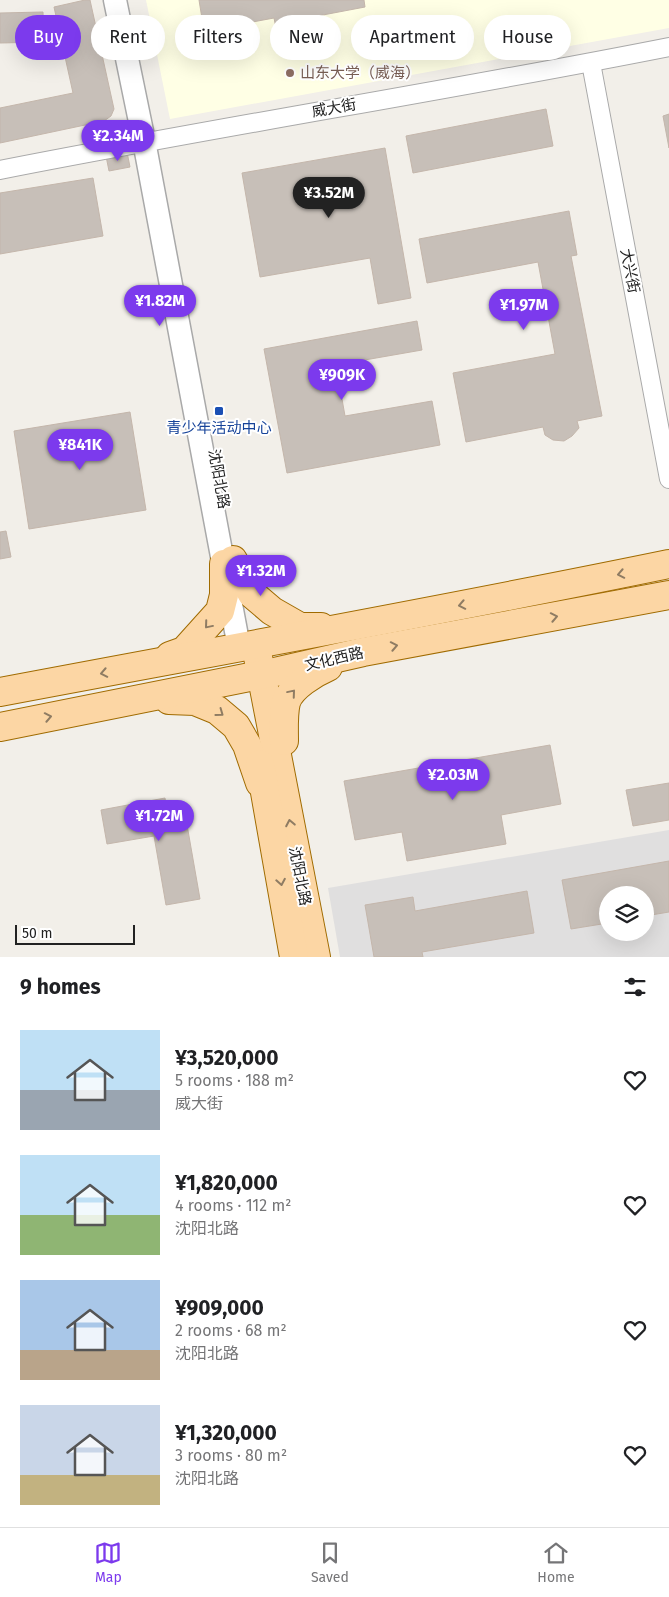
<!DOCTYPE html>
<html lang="en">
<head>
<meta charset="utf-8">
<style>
  :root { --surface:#fff; --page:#f2f2f2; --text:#202124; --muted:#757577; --line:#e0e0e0; --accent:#7c3aed }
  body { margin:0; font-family:"Fira Sans","Noto Sans SC",sans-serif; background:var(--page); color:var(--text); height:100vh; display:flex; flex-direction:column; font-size:19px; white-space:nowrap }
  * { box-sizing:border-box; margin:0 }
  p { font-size:16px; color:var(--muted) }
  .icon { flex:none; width:28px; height:28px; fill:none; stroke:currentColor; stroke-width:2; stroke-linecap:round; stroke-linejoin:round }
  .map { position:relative; height:957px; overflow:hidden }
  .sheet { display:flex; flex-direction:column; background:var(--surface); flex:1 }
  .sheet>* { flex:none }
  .banner { position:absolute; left:15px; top:15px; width:640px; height:45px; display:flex; gap:10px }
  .fabs { position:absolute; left:599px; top:886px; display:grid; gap:10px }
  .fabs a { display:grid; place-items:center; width:55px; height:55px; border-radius:50%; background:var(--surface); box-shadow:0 5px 20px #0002; font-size:25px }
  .scale { position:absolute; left:15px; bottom:12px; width:120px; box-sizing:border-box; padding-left:5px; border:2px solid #222; border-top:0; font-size:14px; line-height:18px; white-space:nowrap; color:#222; -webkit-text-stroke:4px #fff; paint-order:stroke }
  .price { position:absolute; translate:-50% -42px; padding:0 11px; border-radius:18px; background:var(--accent); color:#fff; font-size:16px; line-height:32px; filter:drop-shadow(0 1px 2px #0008) }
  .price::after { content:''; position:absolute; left:50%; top:30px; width:15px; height:11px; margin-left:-8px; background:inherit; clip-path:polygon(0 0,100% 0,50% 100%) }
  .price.selected { background:#222; color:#fff }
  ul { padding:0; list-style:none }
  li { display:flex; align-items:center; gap:15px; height:125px; padding:0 20px }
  li span { display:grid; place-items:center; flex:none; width:140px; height:100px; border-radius:0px; color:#555 }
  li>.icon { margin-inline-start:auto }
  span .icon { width:60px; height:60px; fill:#fffc; stroke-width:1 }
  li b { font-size:21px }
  h2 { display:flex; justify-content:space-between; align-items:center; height:60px; padding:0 20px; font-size:21px }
  .pill { padding:0 18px; border-radius:22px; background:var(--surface); box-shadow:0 5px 20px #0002; font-size:18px; line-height:45px }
  .pill.selected { background:var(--accent); color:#fff }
  .tabs { display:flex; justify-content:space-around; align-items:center; height:70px; border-top:1px solid var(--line); background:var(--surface); font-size:14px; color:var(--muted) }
  .tabs a { display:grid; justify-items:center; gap:2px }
  .tabs .selected { color:var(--accent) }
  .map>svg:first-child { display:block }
  .residential { fill:#e0dfdf; fill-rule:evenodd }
  .education { fill:#ffffe5 }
  .building { fill:#c7bfb8; stroke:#c4b6ab }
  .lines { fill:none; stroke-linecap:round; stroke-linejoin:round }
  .minor-casing { stroke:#a9a9a9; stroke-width:20 }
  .tertiary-casing { stroke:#a9a9a9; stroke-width:25 }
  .primary-casing { stroke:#a06b00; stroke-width:30 }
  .minor { stroke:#fff; stroke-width:18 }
  .tertiary { stroke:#fff; stroke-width:22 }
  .primary { stroke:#fcd6a4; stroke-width:28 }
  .oneway { stroke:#8f7c63 }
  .education-dot { fill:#8d6e63; stroke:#fff; stroke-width:2 }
  .transit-dot { fill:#1a4fb4; stroke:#fff; stroke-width:2 }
  .labels { text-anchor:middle; stroke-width:4; stroke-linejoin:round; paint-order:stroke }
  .education-label { font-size:15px; fill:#785e54; stroke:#fff; text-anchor:start }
  .street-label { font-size:15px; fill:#222; stroke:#fff }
  .transit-label { font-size:15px; fill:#164399; stroke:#fff }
</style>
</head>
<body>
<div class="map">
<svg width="669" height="957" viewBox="0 0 669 957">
  <rect width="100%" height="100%" fill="#f2efe9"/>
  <path class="residential" d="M669 830V957H340L328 888ZM608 895H645V932H608Z"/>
  <polygon class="education" points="146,0 669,0 669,28 170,119"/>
  <g class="building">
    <polygon points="85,0 90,0 114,109 111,116 104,121 0,143 0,108 73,93 54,7"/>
    <polygon points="199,0 364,0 365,7 307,18 311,42 280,48 274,18 204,31"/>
    <polygon points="43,12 44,42 0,43 0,13"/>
    <polygon points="546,109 553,146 413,173 406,136"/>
    <polygon points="669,114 669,148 663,116"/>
    <polygon points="385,148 411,298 378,304 370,258 260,277 242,173"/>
    <polygon points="127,152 130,167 109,171 106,156"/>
    <polygon points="93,178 103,236 0,254 0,193"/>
    <polygon points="569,211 577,255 571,256 602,416 577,421 579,428 572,436 564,441 553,440 545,435 543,427 466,442 453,373 555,354 538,262 427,283 419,239"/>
    <polygon points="417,321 422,350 336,365 345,416 432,401 440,445 287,473 264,349"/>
    <polygon points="130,412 146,510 29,529 14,431"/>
    <polygon points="6,531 11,557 0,559 0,532"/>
    <polygon points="550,745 561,804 501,815 506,844 407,861 402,832 355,840 344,781"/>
    <polygon points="669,783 669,820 633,826 626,790"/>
    <polygon points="165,798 166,805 183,802 200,899 166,905 154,836 107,844 101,810"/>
    <polygon points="669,861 669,912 645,916 645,895 608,895 608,923 571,929 562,880"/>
    <polygon points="527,891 534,933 422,952 423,957 374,957 365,905 413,897 415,911"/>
  </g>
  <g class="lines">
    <defs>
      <g id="minor">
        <polyline points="591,63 669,479"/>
        <path d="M0 170C222 126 447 91 669 47"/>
      </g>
      <polyline id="tertiary" points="115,0 144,141 239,647"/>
      <g id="primary">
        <polyline points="233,560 252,594 272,611 300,627 321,627"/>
        <polyline points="170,656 184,651 220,611 224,595 224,564"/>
        <polyline points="258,657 316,957"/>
        <path d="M0 692C223 650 446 610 669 564"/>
        <polyline points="169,700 195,701 217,710 236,726 247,745 260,783"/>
        <polyline points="0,727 275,672 363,652 669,595"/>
        <path d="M284 741C284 728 283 714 286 702 291 687 314 673 328 667"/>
        <polyline points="260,764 294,957"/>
      </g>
    </defs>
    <use href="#minor" class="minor-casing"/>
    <use href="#tertiary" class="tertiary-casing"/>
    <use href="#primary" class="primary-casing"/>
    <use href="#minor" class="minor"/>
    <use href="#tertiary" class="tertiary"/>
    <use href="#primary" class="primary"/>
  </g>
  <defs><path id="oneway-chevron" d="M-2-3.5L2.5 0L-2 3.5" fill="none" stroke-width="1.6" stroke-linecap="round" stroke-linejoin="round" transform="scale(1.25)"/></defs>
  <g class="oneway">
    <use href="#oneway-chevron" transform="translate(621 574) rotate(169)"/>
    <use href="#oneway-chevron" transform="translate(462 605) rotate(169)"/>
    <use href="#oneway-chevron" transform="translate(554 617) rotate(-11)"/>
    <use href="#oneway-chevron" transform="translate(208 625) rotate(130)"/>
    <use href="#oneway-chevron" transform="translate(394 646) rotate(-11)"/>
    <use href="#oneway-chevron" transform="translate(104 673) rotate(169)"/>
    <use href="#oneway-chevron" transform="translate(292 693) rotate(-50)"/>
    <use href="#oneway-chevron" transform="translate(220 713) rotate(36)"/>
    <use href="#oneway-chevron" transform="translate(48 717) rotate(-11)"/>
    <use href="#oneway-chevron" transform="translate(290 823) rotate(-101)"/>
    <use href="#oneway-chevron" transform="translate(281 882) rotate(80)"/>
  </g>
  <circle class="education-dot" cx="290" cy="73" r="5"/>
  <rect class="transit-dot" x="214" y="406" width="10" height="10" rx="2.5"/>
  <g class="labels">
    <g class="education-label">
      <text x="300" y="78">山东大学（威海）</text>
    </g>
    <g class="street-label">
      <text transform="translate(334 108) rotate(-10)" y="5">威大街</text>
      <text transform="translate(630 271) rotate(79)" y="5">大兴街</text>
      <text transform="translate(219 479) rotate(80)" y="5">沈阳北路</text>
      <text transform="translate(334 659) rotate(-13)" y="5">文化西路</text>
      <text transform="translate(300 876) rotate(79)" y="5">沈阳北路</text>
    </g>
    <g class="transit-label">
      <text x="219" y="433">青少年活动中心</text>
    </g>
  </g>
</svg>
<div class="fabs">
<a><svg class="icon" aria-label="layers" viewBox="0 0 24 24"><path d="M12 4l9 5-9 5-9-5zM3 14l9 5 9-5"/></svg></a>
</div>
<div class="scale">50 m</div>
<b class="price" style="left:118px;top:162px">¥2.34M</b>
<b class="price selected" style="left:329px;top:219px">¥3.52M</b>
<b class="price" style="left:160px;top:327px">¥1.82M</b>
<b class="price" style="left:524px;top:331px">¥1.97M</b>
<b class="price" style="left:342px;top:401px">¥909K</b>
<b class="price" style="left:80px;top:471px">¥841K</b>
<b class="price" style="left:261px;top:597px">¥1.32M</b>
<b class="price" style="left:453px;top:801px">¥2.03M</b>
<b class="price" style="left:159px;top:842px">¥1.72M</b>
<div class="banner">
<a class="pill selected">Buy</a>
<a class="pill">Rent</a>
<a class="pill">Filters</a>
<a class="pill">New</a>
<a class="pill">Apartment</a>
<a class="pill">House</a>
</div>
</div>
<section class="sheet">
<h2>9 homes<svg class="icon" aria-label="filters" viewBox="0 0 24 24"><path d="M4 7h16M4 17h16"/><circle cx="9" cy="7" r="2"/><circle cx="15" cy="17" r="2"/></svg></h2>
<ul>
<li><span style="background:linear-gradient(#bfe0f5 60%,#9aa5b1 0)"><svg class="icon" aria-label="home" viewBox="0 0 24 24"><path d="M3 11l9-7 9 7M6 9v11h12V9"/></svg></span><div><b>¥3,520,000</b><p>5 rooms · 188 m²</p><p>威大街</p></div><svg class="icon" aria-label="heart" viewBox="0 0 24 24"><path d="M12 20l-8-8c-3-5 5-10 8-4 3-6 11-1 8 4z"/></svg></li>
<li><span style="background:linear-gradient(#bfe0f5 60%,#8fb573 0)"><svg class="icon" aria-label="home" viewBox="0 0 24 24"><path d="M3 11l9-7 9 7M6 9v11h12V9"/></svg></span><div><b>¥1,820,000</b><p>4 rooms · 112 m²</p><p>沈阳北路</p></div><svg class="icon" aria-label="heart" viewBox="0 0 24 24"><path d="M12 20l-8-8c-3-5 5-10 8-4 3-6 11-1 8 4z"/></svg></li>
<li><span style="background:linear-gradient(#a9c7e8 70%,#b9a48a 0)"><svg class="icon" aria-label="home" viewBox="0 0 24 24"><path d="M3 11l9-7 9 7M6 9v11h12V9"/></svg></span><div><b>¥909,000</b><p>2 rooms · 68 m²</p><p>沈阳北路</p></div><svg class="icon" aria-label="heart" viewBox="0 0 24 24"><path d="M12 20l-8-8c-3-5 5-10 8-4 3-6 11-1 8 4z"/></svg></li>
<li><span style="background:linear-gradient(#c9d6e8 70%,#c2b280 0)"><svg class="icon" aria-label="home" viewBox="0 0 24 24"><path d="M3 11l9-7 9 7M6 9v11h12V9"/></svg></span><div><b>¥1,320,000</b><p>3 rooms · 80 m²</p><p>沈阳北路</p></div><svg class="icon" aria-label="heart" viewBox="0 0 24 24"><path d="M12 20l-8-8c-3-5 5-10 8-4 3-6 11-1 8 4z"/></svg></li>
</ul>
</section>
<nav class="tabs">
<a class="selected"><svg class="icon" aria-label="map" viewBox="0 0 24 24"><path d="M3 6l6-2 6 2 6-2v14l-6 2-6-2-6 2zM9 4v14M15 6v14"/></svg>Map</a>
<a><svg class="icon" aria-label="saved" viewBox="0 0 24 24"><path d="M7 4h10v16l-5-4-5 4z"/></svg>Saved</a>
<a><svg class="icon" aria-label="home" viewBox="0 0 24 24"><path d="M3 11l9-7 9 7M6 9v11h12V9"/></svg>Home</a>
</nav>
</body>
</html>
